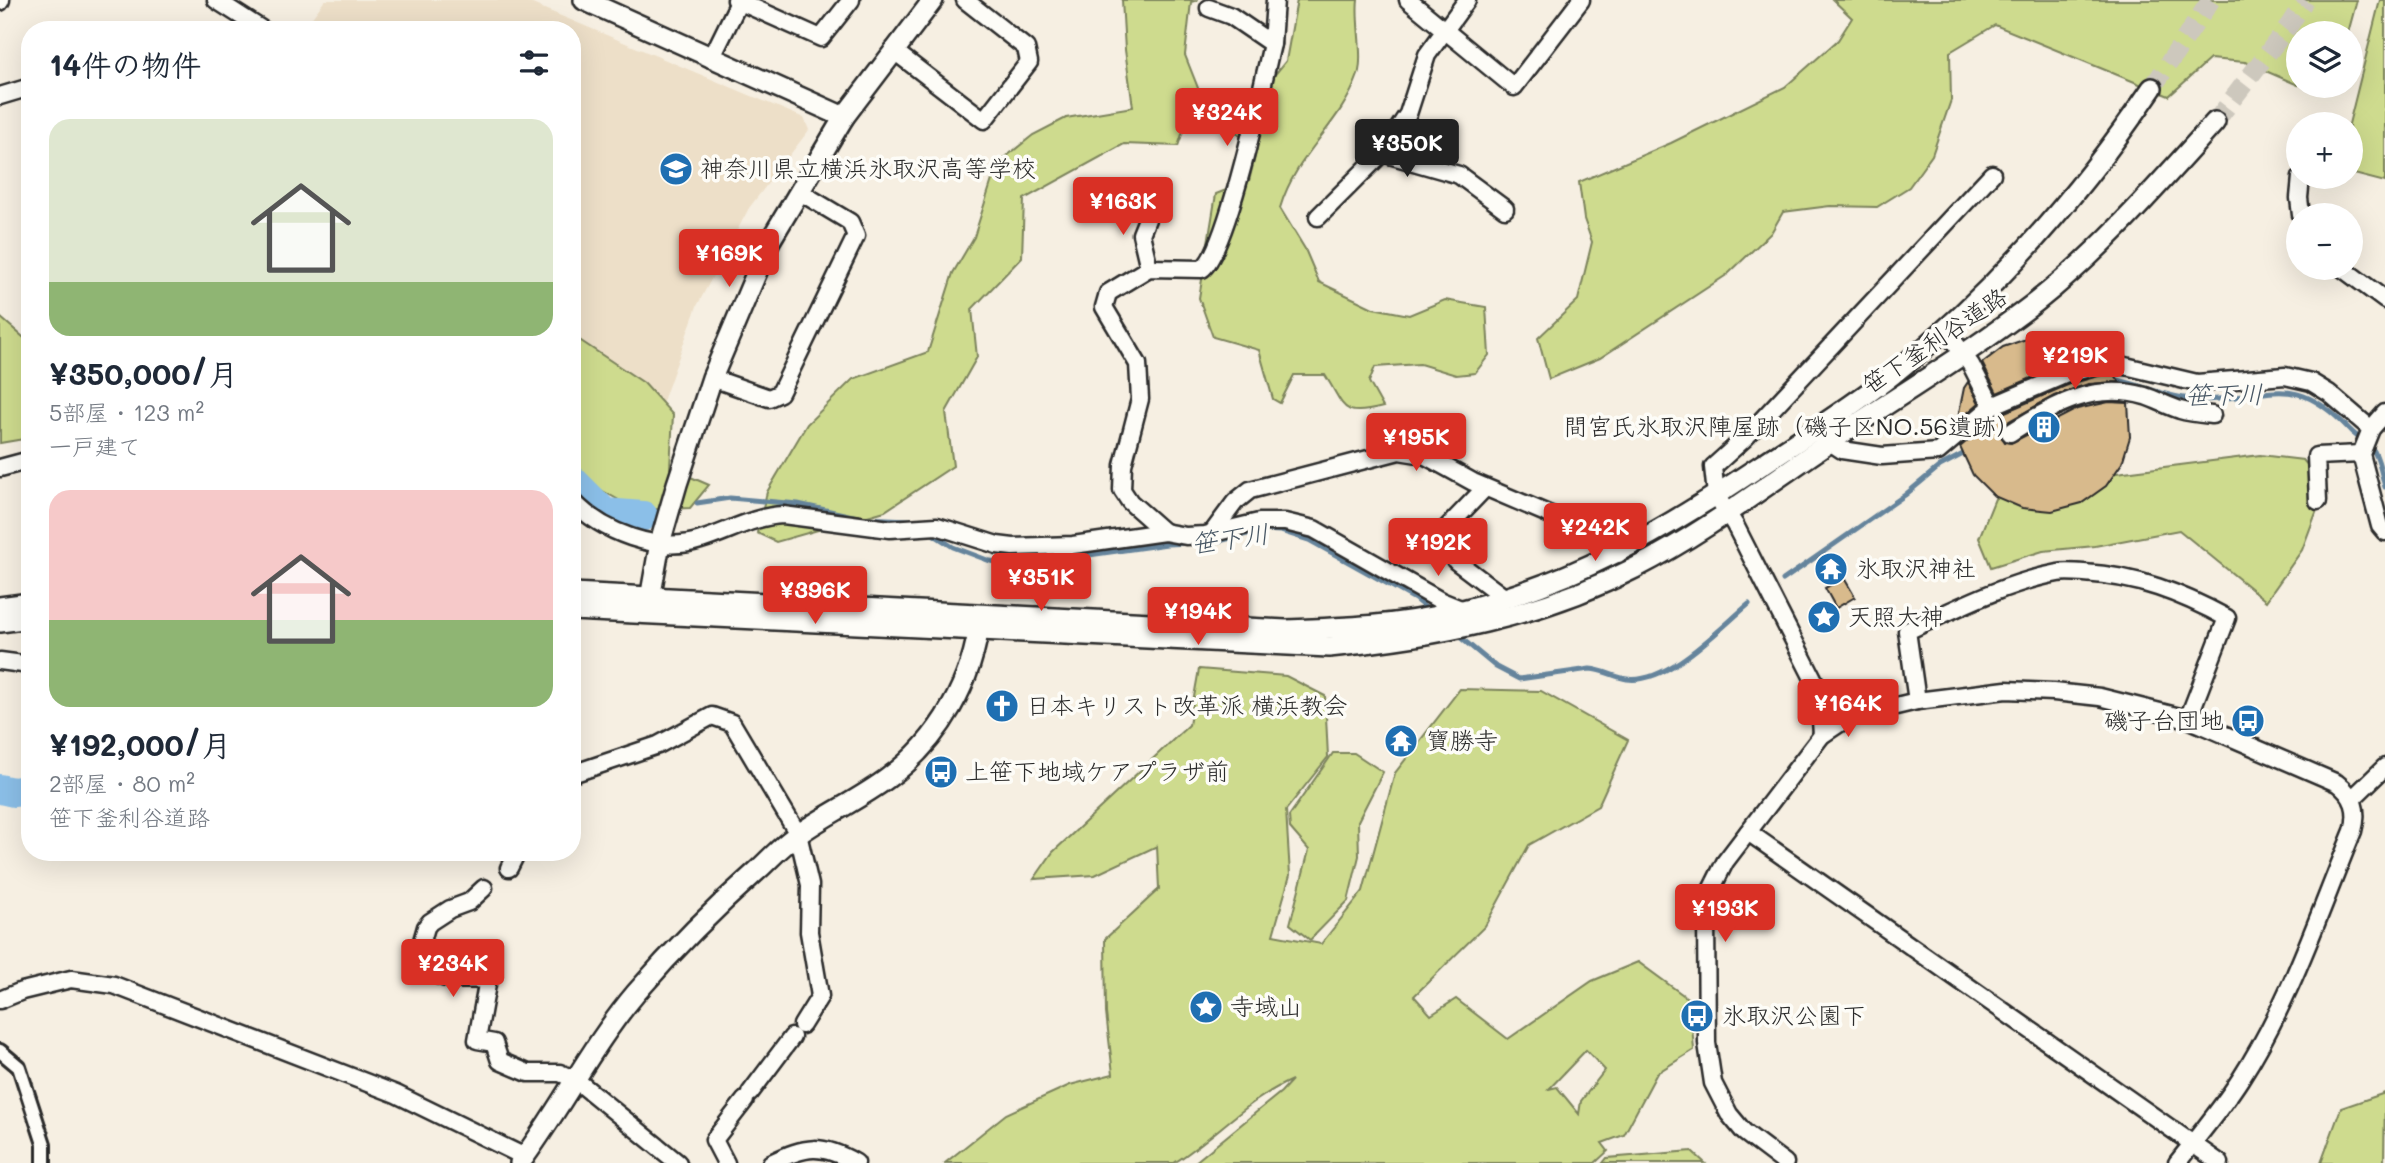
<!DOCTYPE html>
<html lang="ja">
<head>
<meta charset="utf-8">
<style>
  :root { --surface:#fff; --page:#f2f2f3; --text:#1f2937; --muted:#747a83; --accent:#d93025 }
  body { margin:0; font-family:Mali,"Klee One",sans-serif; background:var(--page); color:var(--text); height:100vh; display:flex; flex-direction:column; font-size:26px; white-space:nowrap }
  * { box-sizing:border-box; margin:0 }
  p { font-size:23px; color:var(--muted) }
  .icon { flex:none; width:38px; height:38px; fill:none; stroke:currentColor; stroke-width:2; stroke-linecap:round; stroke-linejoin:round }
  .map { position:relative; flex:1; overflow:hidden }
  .drawer { position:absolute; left:21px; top:21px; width:560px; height:840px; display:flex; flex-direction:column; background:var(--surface); border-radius:28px; box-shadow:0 7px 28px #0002 }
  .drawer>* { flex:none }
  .fabs { position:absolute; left:2286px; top:21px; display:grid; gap:14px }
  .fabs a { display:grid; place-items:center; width:77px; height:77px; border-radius:50%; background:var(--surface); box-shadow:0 7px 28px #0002; font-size:35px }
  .price { position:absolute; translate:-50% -60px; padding:0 16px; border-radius:7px; background:var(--accent); color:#fff; font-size:23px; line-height:46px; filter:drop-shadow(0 2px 4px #0008) }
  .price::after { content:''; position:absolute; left:50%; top:42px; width:21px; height:16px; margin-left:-10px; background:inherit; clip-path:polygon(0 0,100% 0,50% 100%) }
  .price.current { background:#222; color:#fff }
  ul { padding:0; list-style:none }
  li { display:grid; align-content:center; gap:14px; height:371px; padding:0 28px }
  li span { display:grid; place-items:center; height:217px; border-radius:21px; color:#555 }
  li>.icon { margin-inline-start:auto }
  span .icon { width:126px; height:126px; fill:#fffc; stroke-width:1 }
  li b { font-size:30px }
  h2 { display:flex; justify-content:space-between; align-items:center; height:84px; padding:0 28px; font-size:30px }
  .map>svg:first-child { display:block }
  .built { fill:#eddfc8 }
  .green { fill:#cedb8e; stroke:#7c835c; stroke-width:2; fill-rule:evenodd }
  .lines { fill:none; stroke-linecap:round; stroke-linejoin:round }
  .stream { stroke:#65849c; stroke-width:5 }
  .river { stroke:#8bbfe8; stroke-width:30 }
  .building { fill:#d8ba8c; stroke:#2b2b2b; stroke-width:2 }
  .tertiary-tunnel { stroke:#cdc8bd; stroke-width:19; stroke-dasharray:19 10; stroke-linecap:butt }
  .pedestrian-casing { stroke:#2b2b2b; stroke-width:18 }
  .minor-casing { stroke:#2b2b2b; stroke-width:21 }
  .tertiary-casing { stroke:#2b2b2b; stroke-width:24 }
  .pedestrian { stroke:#fdfcf7; stroke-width:12 }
  .minor { stroke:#fdfcf7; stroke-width:16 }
  .tertiary { stroke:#fdfcf7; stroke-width:19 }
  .labels { text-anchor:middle; stroke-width:7; stroke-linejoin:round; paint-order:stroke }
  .poi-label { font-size:24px; fill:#2b2b2b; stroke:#fdfcf7; text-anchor:start }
  .street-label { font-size:24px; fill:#2b2b2b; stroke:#fdfcf7 }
  .water-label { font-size:26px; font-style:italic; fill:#485764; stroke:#fdfcf7 }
</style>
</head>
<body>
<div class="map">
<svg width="2385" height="1163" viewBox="0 0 2385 1163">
  <rect width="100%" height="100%" fill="#f6efe2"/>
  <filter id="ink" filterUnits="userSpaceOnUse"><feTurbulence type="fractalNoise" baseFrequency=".0143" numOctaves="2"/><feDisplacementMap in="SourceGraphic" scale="14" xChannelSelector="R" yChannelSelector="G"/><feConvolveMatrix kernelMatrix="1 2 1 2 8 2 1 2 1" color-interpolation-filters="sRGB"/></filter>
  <g filter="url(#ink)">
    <polygon class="built" points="325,0 523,0 804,118 809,130 749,208 697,306 662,404 572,336 572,30 303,30"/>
    <g class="green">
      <polygon points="1122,0 1198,0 1191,2 1185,55 1198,88 1178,146 1124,144 1024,199 1022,257 972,309 977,357 946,412 953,466 885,511 776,542 757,533 767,492 807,424 853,379 928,352 953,273 974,237 997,164 1033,135 1066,118 1133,107 1125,50"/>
      <path d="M1297 0H1358C1355 22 1364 55 1358 75 1340 126 1296 153 1280 208L1305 249 1319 282 1373 308 1409 315 1445 300 1486 307 1489 355 1475 373 1456 375 1420 364 1375 367 1369 382 1383 407C1341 418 1346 408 1325 375H1294L1280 403 1273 399 1259 350 1213 337 1199 298 1216 194 1249 181 1257 149 1231 128 1286 61Z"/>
      <polygon points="1833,0 2357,0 2348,33 2298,33 2298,85 2245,62 2210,59 2169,96 1995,25 1950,52 1951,100 1932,155 1909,187 1877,207 1830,206 1783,212 1771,233 1728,274 1600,358 1549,379 1538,338 1578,300 1592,242 1584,219 1579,182 1671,143 1785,87 1838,40 1852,18"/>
      <polygon points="2380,0 2385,0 2385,182 2350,173 2349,124"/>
      <polygon points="0,317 30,343 30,438 0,443"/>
      <polygon points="572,335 644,383 673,415 670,468 709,485 690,508 637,510 572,474"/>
      <polygon points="2260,455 2303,460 2326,486 2302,550 2266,601 2179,530 2095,546 2043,551 1991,567 1979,538 1996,496 2044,482"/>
      <path d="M1199 669 1286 676 1325 696 1328 757 1286 810 1290 875 1273 935 1321 944 1363 891 1395 773 1460 689 1541 691 1628 740 1598 806 1529 845 1485 926 1414 996 1431 1015 1456 999 1508 1039 1592 981 1638 962 1690 1000 1694 1050 1657 1073 1624 1135 1602 1143 1608 1151 1595 1163H1194L1281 1092 1292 1080C1248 1099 1215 1137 1174 1163H945L1006 1114 1070 1085 1113 1074 1106 1013 1105 939 1159 889 1157 846 1095 875 1034 879 1053 852 1189 725ZM1586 1050 1605 1070 1581 1101 1579 1114 1557 1087 1549 1089Z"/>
      <polygon points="1333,753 1354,753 1383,772 1358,821 1359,856 1348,901 1310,940 1290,924 1309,850 1290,828 1289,816"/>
      <polygon points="2385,1093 2384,1163 2321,1163 2341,1108"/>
      <polygon points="1692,1151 1705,1163 1603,1163 1607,1158"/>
    </g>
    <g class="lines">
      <g class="stream">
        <path d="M2114 379C2143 385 2173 400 2203 400 2272 398 2293 370 2350 430 2357 438 2369 443 2374 451 2380 462 2382 476 2385 487"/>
        <polyline points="697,503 730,498 798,504 862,518 911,520"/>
        <polyline points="928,531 953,547 990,561 1018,565 1167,544 1215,542 1263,530 1281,531 1309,540 1415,599 1429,611"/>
        <polyline points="1783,580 1905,495 1940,466 1967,452"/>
        <path d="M1455 633 1496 667 1519 679 1590 669C1604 670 1614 677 1627 679 1667 685 1720 628 1749 604"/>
      </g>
      <g class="river">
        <polyline points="572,480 605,513 643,516"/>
        <polyline points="0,789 13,792 30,790"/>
      </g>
    </g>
    <g class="building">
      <polygon points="2029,338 2056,338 2083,346 2096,355 2063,364 1997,393 1982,363 2003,347"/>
      <polygon points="2105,374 2114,374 2120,382 2088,384 2054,396 2004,424 2000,433 2005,442 2011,443 2077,409 2109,402 2128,403 2130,437 2122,463 2106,486 2082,503 2052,511 2022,508 1994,496 1973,475 1960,447 1998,415 2070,384"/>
      <polygon points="1968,382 1979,403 1957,422 1964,388"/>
      <polygon points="1844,578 1855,597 1836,608 1825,588"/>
    </g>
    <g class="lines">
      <g class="tertiary-tunnel">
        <polyline points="2152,88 2211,0"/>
        <polyline points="2215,122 2290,24 2305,0"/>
      </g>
      <defs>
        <polyline id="pedestrian" points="0,1051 19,1067 44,1144 44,1163"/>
        <g id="minor">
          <polyline points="216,0 263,30"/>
          <polyline points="736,0 821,38 851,0"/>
          <polyline points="1408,0 1514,87 1581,0"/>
          <polyline points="0,2 1,0"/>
          <polyline points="1272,44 1275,0"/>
          <polyline points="893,50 984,120 1029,62 1026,48 965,0"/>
          <polyline points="711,59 740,0"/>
          <polyline points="0,96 30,87"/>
          <polyline points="1382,153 1408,114 1427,55 1467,0"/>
          <polyline points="2301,177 2299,198 2301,215"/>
          <polyline points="1318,217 1382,153 1459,175 1505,209"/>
          <polyline points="1149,268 1141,234 1151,209"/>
          <polyline points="2342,268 2385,300"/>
          <polyline points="1945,329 1971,365 1992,406"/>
          <polyline points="712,378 769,398 780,393 856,236 850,222 800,192"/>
          <polyline points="2385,413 2371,429 2361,454 2380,526 2385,532"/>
          <path d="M2010 433C2053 405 2093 382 2145 396 2157 400 2168 406 2180 410 2190 413 2202 414 2212 415"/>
          <polyline points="1821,436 1842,450 1882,456 1938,452 1992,406 2067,374 2104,364 2117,364 2197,383 2285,376 2311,382 2329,393 2371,429"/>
          <polyline points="0,468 30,460"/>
          <polyline points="1485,488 1437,538 1456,561 1505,598"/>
          <path d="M572 500C601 532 658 554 701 540 728 532 754 516 783 515L890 529 937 526 997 545 1013 547 1073 545 1164 532 1186 536 1205 535 1259 522H1285L1314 529 1441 601 1463 610"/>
          <polyline points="2318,501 2316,456 2361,454"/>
          <path d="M1164 532 1130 502 1122 490 1123 465 1140 399 1138 364 1104 307 1108 293 1149 268 1202 269C1227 252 1263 82 1272 44L1231 16 1209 8"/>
          <polyline points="1212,533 1235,502 1250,490 1399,451 1424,455 1473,482 1600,536 1618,554"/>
          <polyline points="0,661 30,665"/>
          <polyline points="1819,690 1855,713"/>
          <path d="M1917 701 1907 631C1955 609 2005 583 2058 573 2066 571 2076 573 2084 573 2137 576 2181 593 2227 618L2188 719"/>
          <polyline points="1822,735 1819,690 1735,525 1716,495 1713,467 1744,439 1992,174"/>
          <polyline points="572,774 658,745 712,716 732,723 798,834 810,885 809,932 820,996 802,1025"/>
          <polyline points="2353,798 2385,767"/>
          <polyline points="1748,832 2220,1163"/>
          <polyline points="509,868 517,852"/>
          <path d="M484 888 469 902 450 909 430 922 426 927 418 955C432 984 460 980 488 979L477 1040 494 1043 500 1061 528 1073H560L576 1080 678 1163"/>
          <polyline points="0,1000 22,991 71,979 114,985 396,1094 525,1157"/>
          <polyline points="750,1093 792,1037"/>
          <polyline points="726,1163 714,1140 745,1100"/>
          <path d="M771 1163C806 1146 821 1143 856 1163"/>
          <path d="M1785 1163 1744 1132 1729 1114 1713 1083 1707 1043 1706 916 1712 888 1725 862 1822 735 1855 713 1871 712 1917 701 2006 690 2054 692 2100 697 2188 719 2337 783C2354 796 2359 810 2353 831 2319 913 2290 1002 2241 1078 2222 1108 2199 1135 2177 1163"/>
        </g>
        <g id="tertiary">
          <polyline points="584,0 844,117"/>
          <path d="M572 593 1286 630C1343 628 1399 626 1455 612 1572 584 1662 532 1760 466 1805 436 1850 408 1892 375 1993 294 2079 196 2152 88"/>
          <polyline points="0,607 30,603"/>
          <path d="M572 610 1329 647C1434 637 1539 617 1635 568 1704 533 1766 485 1830 442 1899 395 1970 353 2036 302 2103 249 2158 185 2215 122"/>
          <polyline points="648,610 660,543 677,484 712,378 770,241 844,117 933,0"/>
          <polyline points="0,622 30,618"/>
          <path d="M520 1163C561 1108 592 1045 636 993 674 949 716 907 759 869 772 857 784 843 799 834 827 814 860 799 888 778 940 740 973 681 980 618"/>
        </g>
      </defs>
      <use href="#pedestrian" class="pedestrian-casing"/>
      <use href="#minor" class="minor-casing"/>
      <use href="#tertiary" class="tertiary-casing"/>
      <use href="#pedestrian" class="pedestrian"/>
      <use href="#minor" class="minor"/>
      <use href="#tertiary" class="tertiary"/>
    </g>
  </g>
  <defs>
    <symbol id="school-disc" viewBox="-11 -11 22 22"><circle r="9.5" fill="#1f6fb2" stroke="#fdfcf7"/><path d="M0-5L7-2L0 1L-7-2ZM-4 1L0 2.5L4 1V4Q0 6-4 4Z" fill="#fff"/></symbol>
    <symbol id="building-disc" viewBox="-11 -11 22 22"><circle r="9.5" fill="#1f6fb2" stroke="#fdfcf7"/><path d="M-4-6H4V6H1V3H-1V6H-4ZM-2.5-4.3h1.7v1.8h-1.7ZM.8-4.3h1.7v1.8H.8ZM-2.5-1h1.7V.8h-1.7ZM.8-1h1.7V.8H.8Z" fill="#fff"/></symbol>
    <symbol id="temple-disc" viewBox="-11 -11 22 22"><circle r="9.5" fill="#1f6fb2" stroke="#fdfcf7"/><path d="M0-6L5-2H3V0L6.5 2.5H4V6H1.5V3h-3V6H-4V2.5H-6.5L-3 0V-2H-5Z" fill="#fff"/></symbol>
    <symbol id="sight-disc" viewBox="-11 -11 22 22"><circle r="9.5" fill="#1f6fb2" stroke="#fdfcf7"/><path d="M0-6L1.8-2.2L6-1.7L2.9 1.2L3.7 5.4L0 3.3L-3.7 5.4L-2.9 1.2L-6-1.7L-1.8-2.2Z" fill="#fff"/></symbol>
    <symbol id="church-disc" viewBox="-11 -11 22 22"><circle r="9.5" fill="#1f6fb2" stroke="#fdfcf7"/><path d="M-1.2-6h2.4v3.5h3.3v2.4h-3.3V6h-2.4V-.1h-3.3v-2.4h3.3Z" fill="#fff"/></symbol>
    <symbol id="bus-disc" viewBox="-11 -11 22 22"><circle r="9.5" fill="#1f6fb2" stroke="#fdfcf7"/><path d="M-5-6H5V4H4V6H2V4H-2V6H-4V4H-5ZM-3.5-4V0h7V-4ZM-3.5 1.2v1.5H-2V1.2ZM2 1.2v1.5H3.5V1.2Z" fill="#fff"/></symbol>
  </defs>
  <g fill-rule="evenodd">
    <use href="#school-disc" x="657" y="150" width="38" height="38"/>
    <use href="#building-disc" x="2025" y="408" width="38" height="38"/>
    <use href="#temple-disc" x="1812" y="550" width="38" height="38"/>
    <use href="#sight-disc" x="1805" y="598" width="38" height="38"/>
    <use href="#church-disc" x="983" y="687" width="38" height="38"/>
    <use href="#bus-disc" x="2229" y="702" width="38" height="38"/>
    <use href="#temple-disc" x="1382" y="722" width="38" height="38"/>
    <use href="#bus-disc" x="922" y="753" width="38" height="38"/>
    <use href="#sight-disc" x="1187" y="988" width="38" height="38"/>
    <use href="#bus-disc" x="1678" y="997" width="38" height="38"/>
  </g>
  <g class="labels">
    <g class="poi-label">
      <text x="700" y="177">神奈川県立横浜氷取沢高等学校</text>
      <text x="2020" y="435" text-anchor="end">間宮氏氷取沢陣屋跡（磯子区NO.56遺跡）</text>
      <text x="1856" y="577">氷取沢神社</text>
      <text x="1848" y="625">天照大神</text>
      <text x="1026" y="714">日本キリスト改革派 横浜教会</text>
      <text x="2224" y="729" text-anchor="end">磯子台団地</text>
      <text x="1426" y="749">寶勝寺</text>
      <text x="965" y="780">上笹下地域ケアプラザ前</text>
      <text x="1230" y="1015">寺域山</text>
      <text x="1722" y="1024">氷取沢公園下</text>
    </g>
    <g class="street-label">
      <text transform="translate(1935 341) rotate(-34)" y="8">笹下釜利谷道路</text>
    </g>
    <g class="water-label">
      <text transform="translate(2224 395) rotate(-1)" y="9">笹下川</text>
      <text transform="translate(1230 539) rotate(-8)" y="9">笹下川</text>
    </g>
  </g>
</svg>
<div class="fabs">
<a><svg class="icon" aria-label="layers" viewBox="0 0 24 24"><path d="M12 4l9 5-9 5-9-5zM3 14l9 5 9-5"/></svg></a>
<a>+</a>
<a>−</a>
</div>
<b class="price" style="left:1227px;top:148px">¥324K</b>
<b class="price current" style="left:1407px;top:179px">¥350K</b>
<b class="price" style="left:1123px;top:237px">¥163K</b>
<b class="price" style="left:729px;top:289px">¥169K</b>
<b class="price" style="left:2075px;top:391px">¥219K</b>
<b class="price" style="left:1416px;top:473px">¥195K</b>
<b class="price" style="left:1595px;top:563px">¥242K</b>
<b class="price" style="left:1438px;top:578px">¥192K</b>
<b class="price" style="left:1041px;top:613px">¥351K</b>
<b class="price" style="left:815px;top:626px">¥396K</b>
<b class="price" style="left:1198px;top:647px">¥194K</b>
<b class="price" style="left:1848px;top:739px">¥164K</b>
<b class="price" style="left:1725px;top:944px">¥193K</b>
<b class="price" style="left:453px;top:999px">¥234K</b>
<section class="drawer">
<h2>14件の物件<svg class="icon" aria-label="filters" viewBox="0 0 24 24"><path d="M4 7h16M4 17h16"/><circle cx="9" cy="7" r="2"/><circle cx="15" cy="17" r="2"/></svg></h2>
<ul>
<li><span style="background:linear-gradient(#dfe7d0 75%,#8fb573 0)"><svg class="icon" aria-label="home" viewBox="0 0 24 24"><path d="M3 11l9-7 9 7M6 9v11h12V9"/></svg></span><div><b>¥350,000/月</b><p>5部屋 · 123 m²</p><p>一戸建て</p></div></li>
<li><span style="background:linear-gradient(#f6c9c9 60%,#8fb573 0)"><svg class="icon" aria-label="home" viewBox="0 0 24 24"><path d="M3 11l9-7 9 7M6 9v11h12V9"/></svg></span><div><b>¥192,000/月</b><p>2部屋 · 80 m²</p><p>笹下釜利谷道路</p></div></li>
</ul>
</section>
</div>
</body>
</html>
